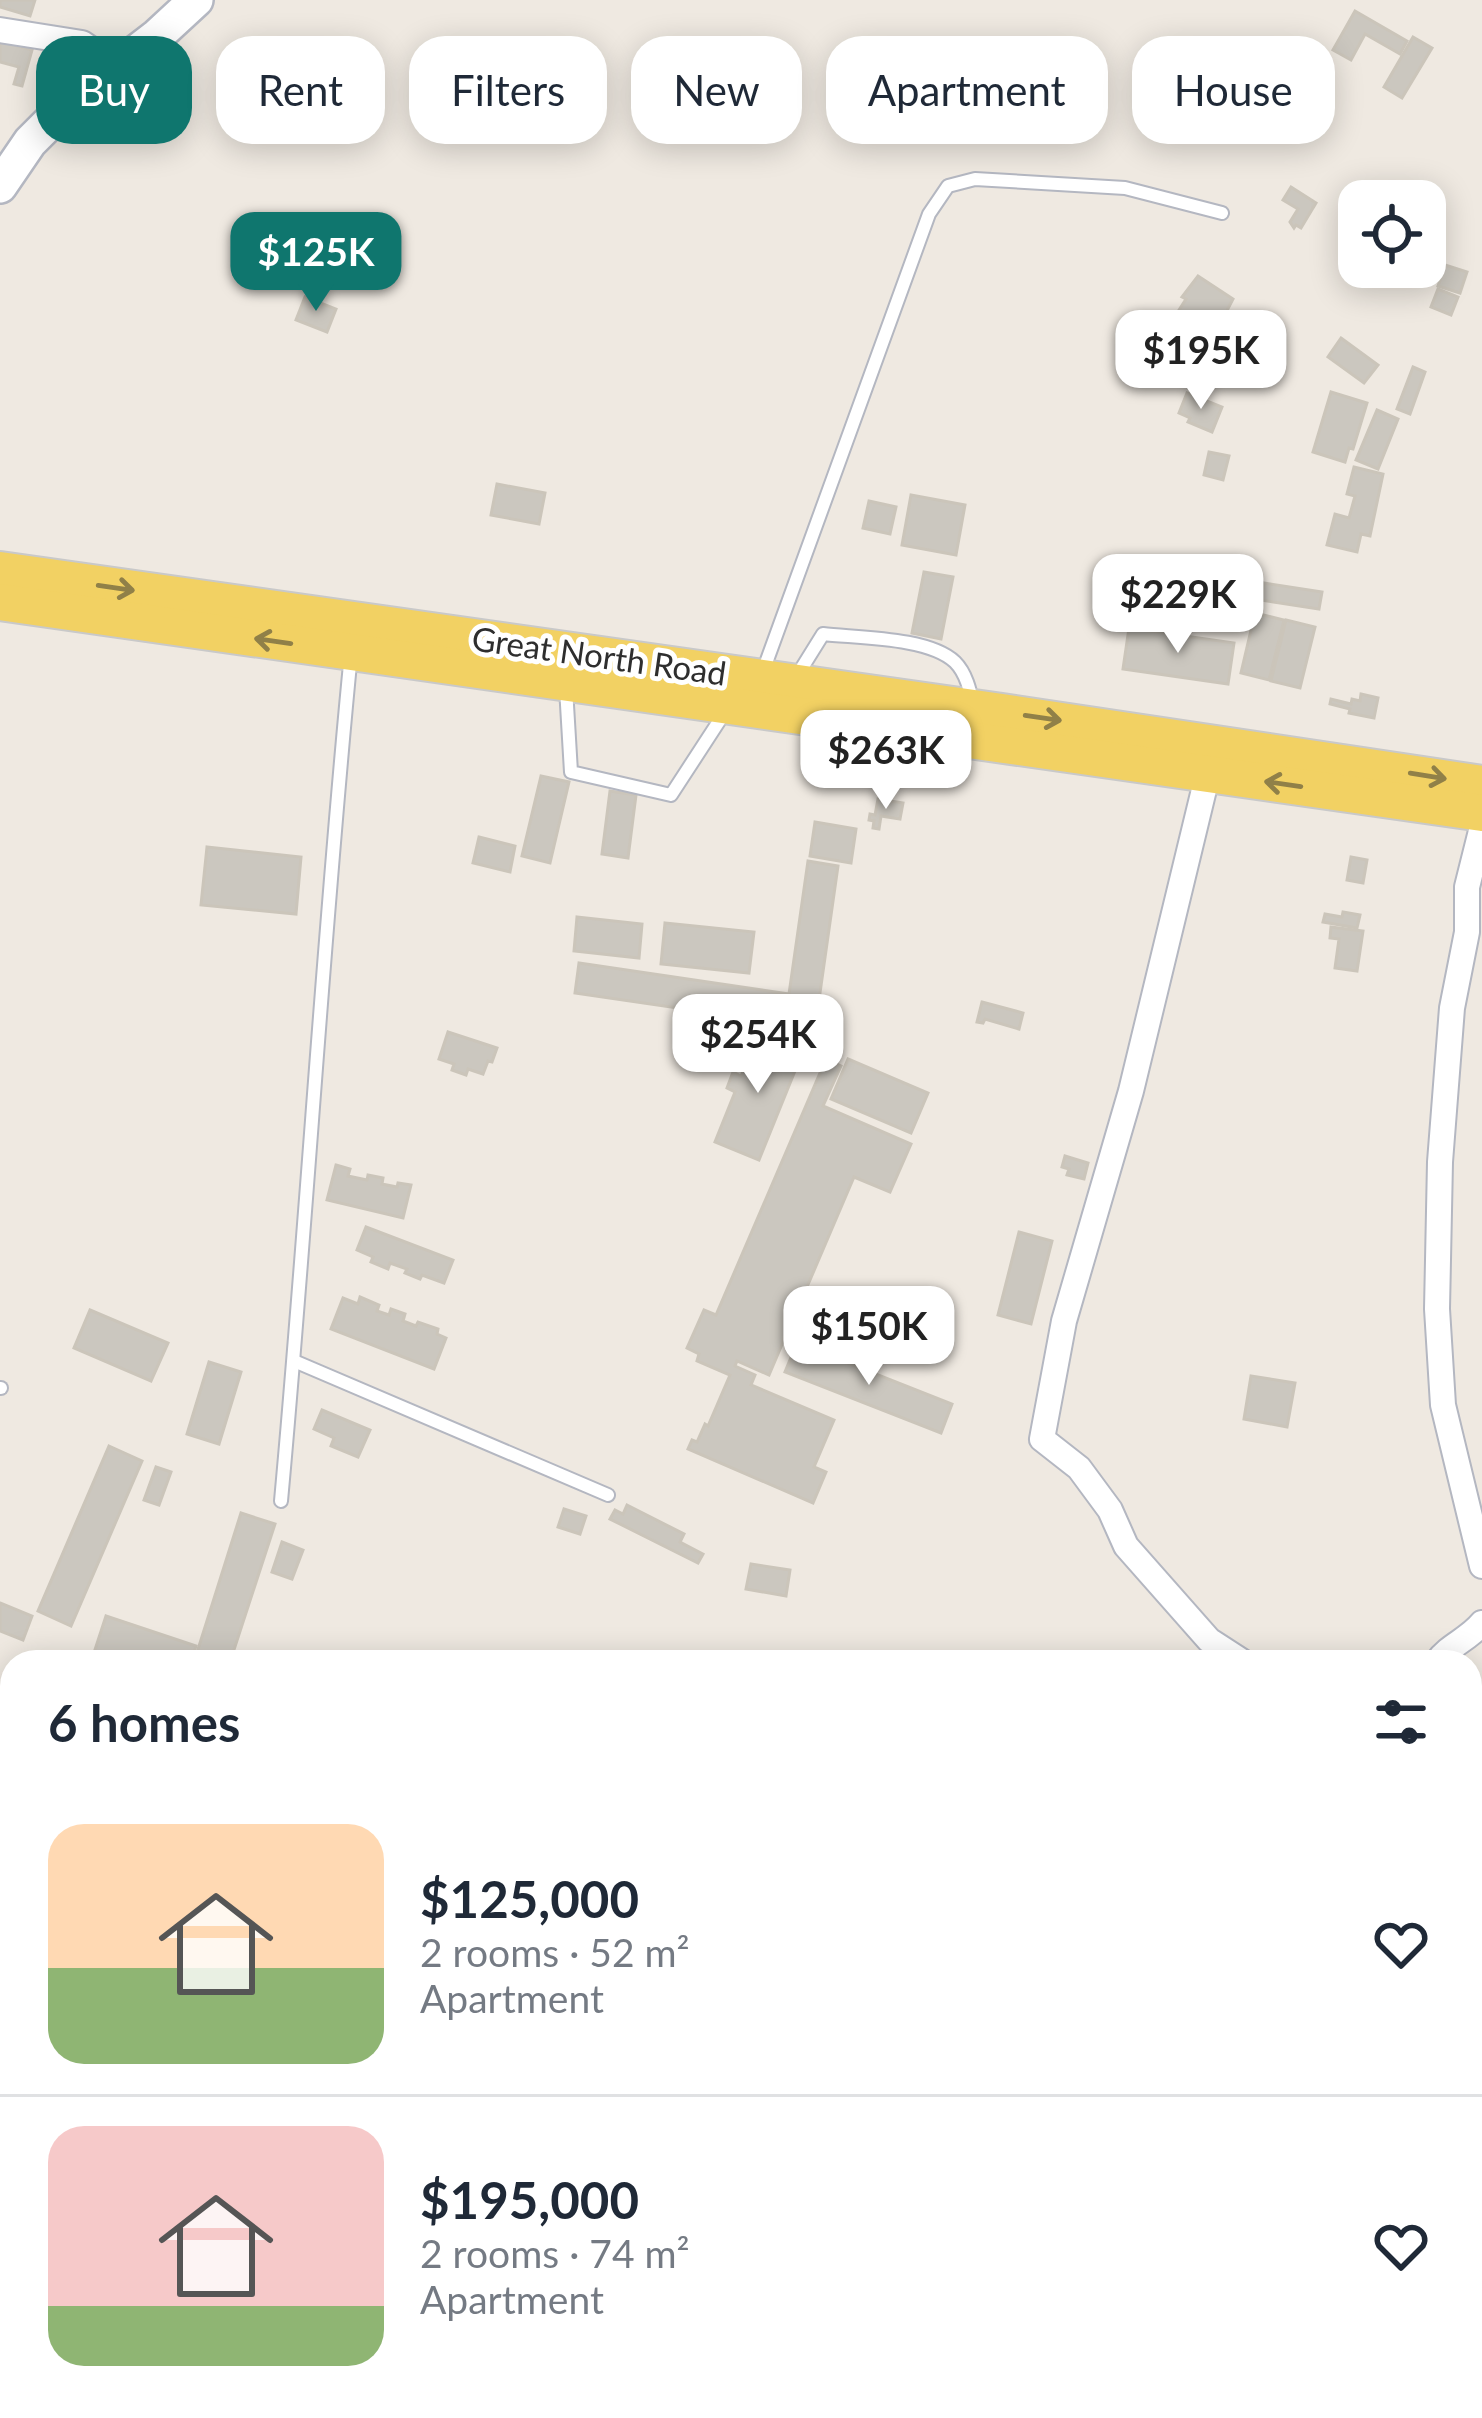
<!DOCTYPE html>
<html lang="en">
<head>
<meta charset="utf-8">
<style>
  :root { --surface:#fff; --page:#f6f6f7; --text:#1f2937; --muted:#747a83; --line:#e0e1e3; --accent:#0f766e }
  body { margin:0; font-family:Lato,sans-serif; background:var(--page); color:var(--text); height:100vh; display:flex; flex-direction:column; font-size:45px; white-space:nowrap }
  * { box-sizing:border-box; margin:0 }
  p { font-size:39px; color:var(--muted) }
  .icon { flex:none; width:66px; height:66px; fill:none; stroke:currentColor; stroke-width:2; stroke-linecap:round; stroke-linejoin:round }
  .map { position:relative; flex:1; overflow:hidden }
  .panel { position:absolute; left:0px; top:1650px; width:1482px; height:768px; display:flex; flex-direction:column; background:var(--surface); border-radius:36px 36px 0 0; box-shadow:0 6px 30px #0003 }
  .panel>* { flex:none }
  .banner { position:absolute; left:36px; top:36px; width:1410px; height:108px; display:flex; gap:24px }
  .buttons { position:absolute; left:1338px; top:180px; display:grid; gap:24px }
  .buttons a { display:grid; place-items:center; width:108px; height:108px; border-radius:24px; background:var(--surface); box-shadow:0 6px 30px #0003; font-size:60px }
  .price { position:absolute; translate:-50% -102px; padding:0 27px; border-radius:24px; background:#fff; color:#222; font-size:39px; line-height:78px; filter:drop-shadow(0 3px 6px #0008) }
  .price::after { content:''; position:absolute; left:50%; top:72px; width:36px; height:27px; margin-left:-18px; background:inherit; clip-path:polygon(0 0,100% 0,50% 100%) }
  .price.current { background:var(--accent); color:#fff }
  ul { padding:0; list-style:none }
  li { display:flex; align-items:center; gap:36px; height:300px; padding:0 48px }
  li+li { border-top:3px solid var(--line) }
  li span { display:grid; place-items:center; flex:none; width:336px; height:240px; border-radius:36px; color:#555 }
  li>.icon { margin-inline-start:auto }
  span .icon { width:144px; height:144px; fill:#fffc; stroke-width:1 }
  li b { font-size:51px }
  h2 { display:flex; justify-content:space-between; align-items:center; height:144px; padding:0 48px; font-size:51px }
  .pill { padding:0 42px; border-radius:36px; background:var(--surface); box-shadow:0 6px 30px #0003; font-size:42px; line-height:108px }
  .pill.current { background:var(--accent); color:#fff }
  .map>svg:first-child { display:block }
  .building { fill:#cbc7bf; stroke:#cbc5ba; stroke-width:3 }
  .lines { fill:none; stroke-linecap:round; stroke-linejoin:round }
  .lane-casing { stroke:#b4b7c1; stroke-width:16 }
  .street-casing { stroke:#b4b7c1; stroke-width:28 }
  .secondary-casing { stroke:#b4b7c1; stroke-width:38 }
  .primary-casing { stroke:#c9c9c9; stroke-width:40 }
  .lane { stroke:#fff; stroke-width:12 }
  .street { stroke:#fff; stroke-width:24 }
  .secondary { stroke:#fff; stroke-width:33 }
  .primary { stroke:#f2d163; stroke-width:36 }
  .oneway { stroke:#908048 }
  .labels { text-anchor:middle; stroke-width:10; stroke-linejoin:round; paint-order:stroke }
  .street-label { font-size:33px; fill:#2e2e2e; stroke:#fff }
</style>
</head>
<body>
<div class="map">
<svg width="1482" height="2418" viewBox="0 0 1482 2418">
  <rect width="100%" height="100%" fill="#efe9e1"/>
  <g class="building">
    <polygon points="0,0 35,0 30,16 0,7"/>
    <polygon points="1355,11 1407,41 1400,54 1365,34 1351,60 1333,50"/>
    <polygon points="1413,37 1432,48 1402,98 1384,87"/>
    <polygon points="0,41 32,50 22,86 14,84 19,67 0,62"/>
    <polygon points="1291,187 1316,203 1301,228 1296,225 1294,228 1290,222 1298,209 1283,200"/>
    <polygon points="1445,265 1467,272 1460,293 1438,286"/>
    <polygon points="1198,276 1233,299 1221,322 1218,320 1213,328 1211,326 1204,336 1190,327 1192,323 1180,316 1182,312 1179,310 1186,299 1182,297"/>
    <polygon points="1438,289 1458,297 1451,315 1431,307"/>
    <polygon points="305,297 336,309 327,332 296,320"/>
    <polygon points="1341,338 1378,365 1364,383 1328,357"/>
    <polygon points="1413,367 1425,372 1410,414 1397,409"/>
    <polygon points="1331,392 1367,403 1353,449 1349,448 1345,462 1313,452"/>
    <polygon points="1187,393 1222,407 1212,432 1188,422 1190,418 1179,413"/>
    <polygon points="1377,410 1398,419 1378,469 1356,460"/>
    <polygon points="1209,452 1229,456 1223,480 1204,475"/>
    <polygon points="1354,467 1383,474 1370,536 1361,534 1357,552 1327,545 1335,514 1349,518 1355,496 1347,494"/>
    <polygon points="497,484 545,493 539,524 491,515"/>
    <polygon points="911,495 965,505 956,555 902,545"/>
    <polygon points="869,501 896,507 890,534 863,528"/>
    <polygon points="1146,569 1158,571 1145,626 1133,623"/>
    <polygon points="1169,570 1259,583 1256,600 1167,586"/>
    <polygon points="924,572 953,577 941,639 912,633"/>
    <polygon points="1264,583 1322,592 1319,609 1261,600"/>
    <polygon points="1255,613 1284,620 1269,680 1241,673"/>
    <polygon points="1286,620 1315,627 1300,688 1271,681"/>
    <polygon points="1129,628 1234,643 1228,684 1123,669"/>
    <polygon points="1361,694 1378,698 1374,718 1349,713 1350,709 1330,704 1331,699 1351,704 1352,699 1360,701"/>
    <polygon points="541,776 569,782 550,863 522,856"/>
    <polygon points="610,791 636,795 628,858 602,854"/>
    <polygon points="878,799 903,803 900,819 881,816 879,829 873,828 874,821 869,820 870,814 875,815"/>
    <polygon points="815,822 856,829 851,863 810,856"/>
    <polygon points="479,837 515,846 510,872 473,863"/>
    <polygon points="207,847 301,857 296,914 201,905"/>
    <polygon points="1351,857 1367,860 1363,883 1347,880"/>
    <polygon points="808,861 838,866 815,1028 575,993 579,963 789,994"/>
    <polygon points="1343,912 1360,915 1357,928 1323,922 1325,914 1342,917"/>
    <polygon points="577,917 642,924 639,958 574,951"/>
    <polygon points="665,923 754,932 749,973 661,964"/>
    <polygon points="1331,927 1363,931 1357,971 1335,968 1339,939 1330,938"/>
    <polygon points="982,1002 1023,1013 1019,1029 985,1019 983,1023 977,1022"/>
    <polygon points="448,1032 497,1048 492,1062 488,1061 483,1074 468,1069 466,1075 452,1070 454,1064 439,1059"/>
    <polygon points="759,1032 803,1051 759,1160 715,1142 735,1092 727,1088 733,1072 741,1076"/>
    <polygon points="826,1059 841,1066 823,1106 911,1144 890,1192 854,1177 804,1294 840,1309 826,1344 789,1328 769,1375 737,1361 735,1366 755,1375 751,1385 834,1420 814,1467 826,1472 813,1503 688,1449 692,1440 697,1442 705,1424 708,1426 730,1375 697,1361 699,1354 687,1348 704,1310 716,1315"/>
    <polygon points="848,1059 928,1093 911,1133 831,1099"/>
    <polygon points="1065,1156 1088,1163 1084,1179 1067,1175 1069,1169 1062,1167"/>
    <polygon points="336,1165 350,1169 348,1176 367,1180 368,1175 383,1178 382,1184 397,1187 398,1183 411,1185 403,1218 327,1200"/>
    <polygon points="366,1227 453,1260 444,1283 422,1275 420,1279 405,1273 407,1269 390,1263 388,1269 371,1262 373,1257 357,1250"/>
    <polygon points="1019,1232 1052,1241 1031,1324 998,1315"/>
    <polygon points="360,1297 379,1305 377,1311 389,1315 391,1309 405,1314 403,1321 416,1326 418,1322 438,1329 437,1334 446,1338 434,1369 331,1329 343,1298 358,1304"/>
    <polygon points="90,1310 168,1343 151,1381 74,1348"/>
    <polygon points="797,1343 952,1404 941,1433 785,1372"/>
    <polygon points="209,1362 241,1372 219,1444 187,1434"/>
    <polygon points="1251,1376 1295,1383 1287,1427 1244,1419"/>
    <polygon points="322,1410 370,1430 358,1457 331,1446 334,1438 314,1429"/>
    <polygon points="109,1446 142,1461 71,1626 38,1611"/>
    <polygon points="156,1467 171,1472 159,1505 144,1500"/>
    <polygon points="627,1505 684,1534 680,1542 703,1554 698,1563 610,1519 615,1510 623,1514"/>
    <polygon points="564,1509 586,1516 580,1534 558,1527"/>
    <polygon points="241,1513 275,1524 230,1662 194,1662"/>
    <polygon points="282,1542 303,1550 292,1579 272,1572"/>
    <polygon points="751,1564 790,1570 786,1596 746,1589"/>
    <polygon points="0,1603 32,1616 23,1640 0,1631"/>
    <polygon points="106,1616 196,1646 191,1662 91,1662"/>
    <polygon points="6,2285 12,2286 12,2335 0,2333 0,2292 4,2293"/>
  </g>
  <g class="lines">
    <defs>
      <g id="lane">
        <polyline points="762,674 929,214 948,186 975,179 1125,188 1222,213"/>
        <path d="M795 679 823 634C857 638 929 637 955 662 966 673 970 690 973 705"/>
        <polyline points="566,688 571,772 671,795 725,712"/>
        <polyline points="294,1361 608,1495"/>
        <polyline points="0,1388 1,1388"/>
        <path d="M281 1501C307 1219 323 936 351 654"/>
        <polyline points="840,2406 868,2418"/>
      </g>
      <g id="street">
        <polyline points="0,30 82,43 94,51 104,77"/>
        <polyline points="1208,773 1131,1091 1064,1321 1042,1439 1079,1468 1110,1510 1126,1546 1209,1640 1243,1662"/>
        <polyline points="1482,827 1467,887 1467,932 1452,1008 1440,1162 1437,1309 1443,1405 1482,1566"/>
        <path d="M1437 1662C1449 1645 1468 1640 1482 1623"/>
        <polyline points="0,1827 12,1831"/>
        <polyline points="1470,1954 1482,1977"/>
        <polyline points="0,2179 12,2182"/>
        <polyline points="0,2395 12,2398"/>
        <polyline points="44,2406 91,2418"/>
        <polyline points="1094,2406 1095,2418"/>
        <polyline points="360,2418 368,2406"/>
      </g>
      <polyline id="secondary" points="0,186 30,142 66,106 157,36 196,0"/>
      <g id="primary">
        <polyline points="0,570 1002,712 1482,784"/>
        <polyline points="0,602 1482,813"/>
      </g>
    </defs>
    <use href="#lane" class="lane-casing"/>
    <use href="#street" class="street-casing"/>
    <use href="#secondary" class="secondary-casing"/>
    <use href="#primary" class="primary-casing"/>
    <use href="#lane" class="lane"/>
    <use href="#street" class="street"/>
    <use href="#secondary" class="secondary"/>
    <use href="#primary" class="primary"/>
  </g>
  <defs><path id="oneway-shaft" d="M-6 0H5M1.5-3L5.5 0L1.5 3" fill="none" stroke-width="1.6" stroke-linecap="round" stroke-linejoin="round" transform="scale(3)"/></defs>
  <g class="oneway">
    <use href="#oneway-shaft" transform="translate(116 588) rotate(8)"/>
    <use href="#oneway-shaft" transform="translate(273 641) rotate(-172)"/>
    <use href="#oneway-shaft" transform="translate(1043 718) rotate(8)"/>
    <use href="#oneway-shaft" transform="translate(1428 776) rotate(9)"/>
    <use href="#oneway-shaft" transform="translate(1283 784) rotate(-172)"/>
  </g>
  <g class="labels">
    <g class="street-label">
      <text transform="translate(599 656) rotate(8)" y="12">Great North Road</text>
    </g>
  </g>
</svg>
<div class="buttons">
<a><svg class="icon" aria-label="locate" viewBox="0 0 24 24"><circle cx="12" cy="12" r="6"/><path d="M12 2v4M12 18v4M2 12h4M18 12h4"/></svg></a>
</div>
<b class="price current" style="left:316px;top:314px">$125K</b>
<b class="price" style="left:1201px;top:412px">$195K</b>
<b class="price" style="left:1178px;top:656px">$229K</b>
<b class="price" style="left:886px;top:812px">$263K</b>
<b class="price" style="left:758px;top:1096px">$254K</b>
<b class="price" style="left:869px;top:1388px">$150K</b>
<div class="banner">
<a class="pill current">Buy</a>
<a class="pill">Rent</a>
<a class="pill">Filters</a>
<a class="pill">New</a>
<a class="pill">Apartment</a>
<a class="pill">House</a>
</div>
<section class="panel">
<h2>6 homes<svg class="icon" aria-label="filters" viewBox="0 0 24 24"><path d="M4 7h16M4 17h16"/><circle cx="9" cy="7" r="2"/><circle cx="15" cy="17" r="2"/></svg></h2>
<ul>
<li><span style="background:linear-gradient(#ffd9b3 60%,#8fb573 0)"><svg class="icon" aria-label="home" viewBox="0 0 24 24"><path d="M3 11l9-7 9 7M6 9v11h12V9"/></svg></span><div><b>$125,000</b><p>2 rooms · 52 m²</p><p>Apartment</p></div><svg class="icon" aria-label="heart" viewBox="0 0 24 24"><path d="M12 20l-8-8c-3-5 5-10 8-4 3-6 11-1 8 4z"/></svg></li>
<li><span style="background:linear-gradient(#f6c9c9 75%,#8fb573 0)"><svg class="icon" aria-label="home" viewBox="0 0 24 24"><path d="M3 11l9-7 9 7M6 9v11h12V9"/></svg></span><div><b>$195,000</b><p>2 rooms · 74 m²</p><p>Apartment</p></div><svg class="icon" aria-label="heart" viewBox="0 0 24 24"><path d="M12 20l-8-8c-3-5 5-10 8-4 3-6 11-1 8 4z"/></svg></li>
</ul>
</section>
</div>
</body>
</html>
